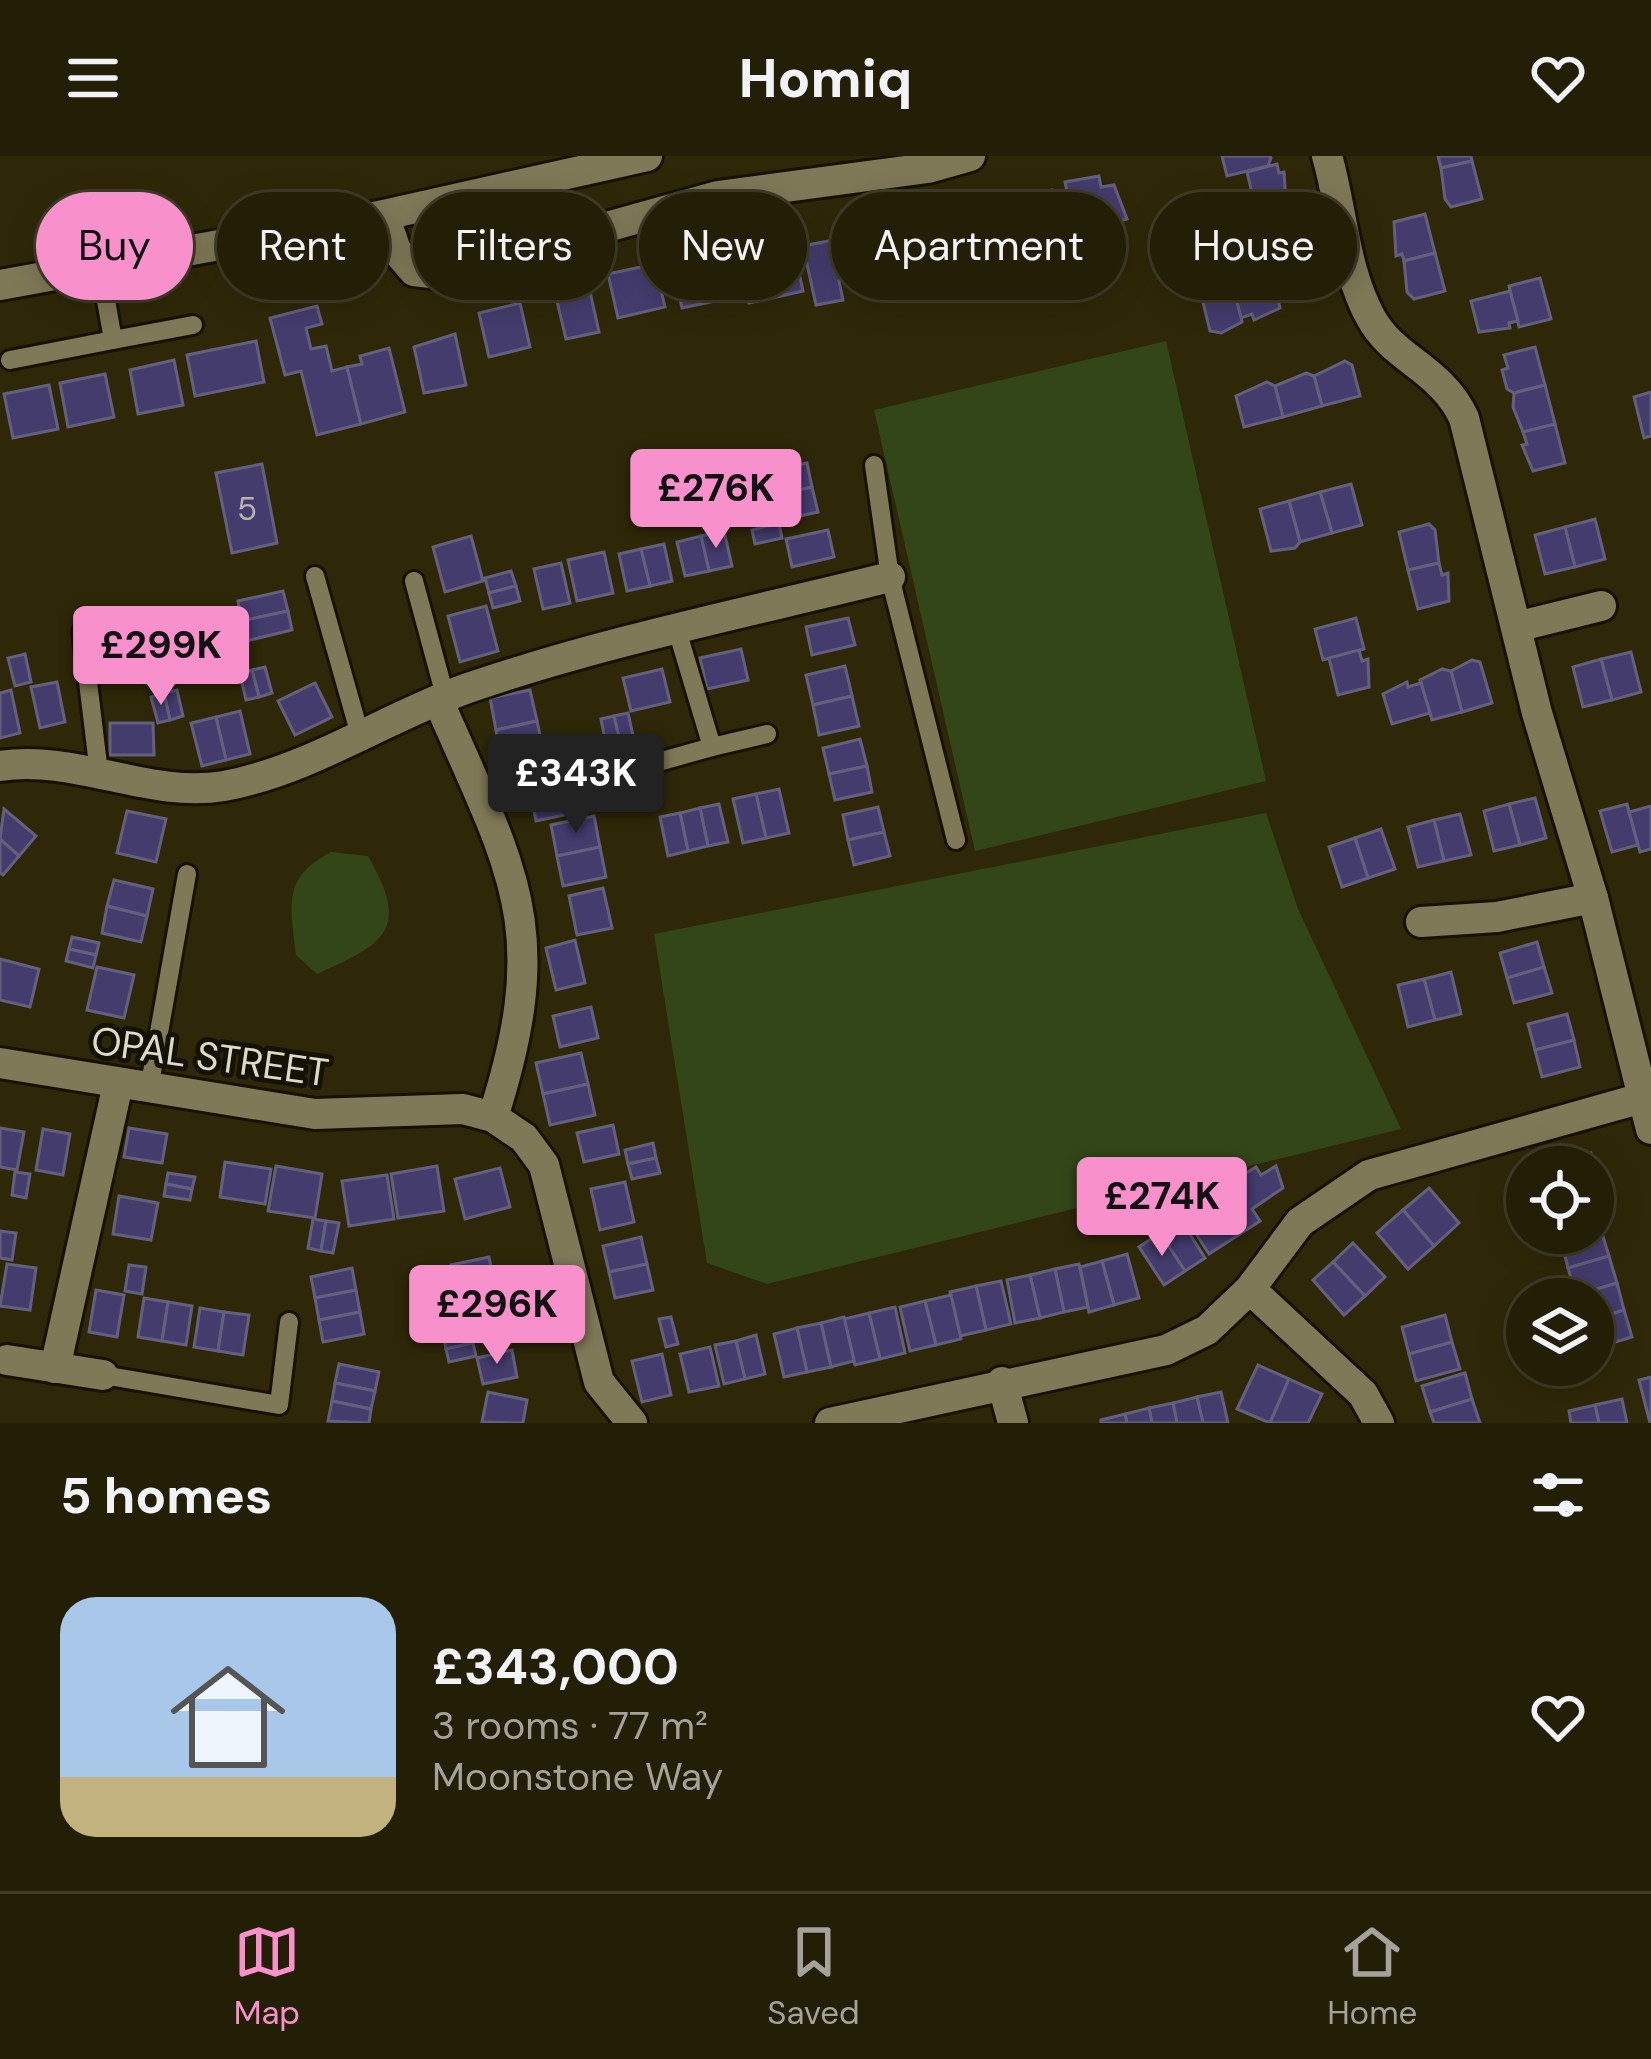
<!DOCTYPE html>
<html lang="en">
<head>
<meta charset="utf-8">
<style>
  :root { --surface:#231e06; --page:#2b2710; --text:#f1f3f6; --muted:#a3a29b; --line:#403c28; --accent:#f890cb }
  body { margin:0; font-family:"DM Sans",sans-serif; background:var(--page); color:var(--text); height:100vh; display:flex; flex-direction:column; font-size:45px; white-space:nowrap }
  * { box-sizing:border-box; margin:0 }
  p { font-size:39px; color:var(--muted) }
  .icon { flex:none; width:66px; height:66px; fill:none; stroke:currentColor; stroke-width:2; stroke-linecap:round; stroke-linejoin:round }
  .map { position:relative; height:1267px; overflow:hidden }
  .side { display:flex; flex-direction:column; background:var(--surface); flex:1 }
  .side>* { flex:none }
  .hud { position:absolute; left:36px; top:36px; width:1581px; height:108px; display:flex; gap:24px }
  .tools { position:absolute; left:1506px; top:990px; display:grid; gap:24px }
  .tools a { display:grid; place-items:center; width:108px; height:108px; border-radius:50%; background:var(--surface); box-shadow:0 6px 30px #0003,0 0 0 3px var(--line); font-size:60px }
  .price { position:absolute; translate:-50% -102px; padding:0 27px; border-radius:12px; background:var(--accent); color:#111; font-size:39px; line-height:78px; filter:drop-shadow(0 3px 6px #0008) }
  .price::after { content:''; position:absolute; left:50%; top:72px; width:36px; height:27px; margin-left:-18px; background:inherit; clip-path:polygon(0 0,100% 0,50% 100%) }
  .price.selected { background:#222; color:#fff }
  ul { padding:0; list-style:none }
  li { display:flex; align-items:center; gap:36px; height:300px; padding:0 60px }
  li span { display:grid; place-items:center; flex:none; width:336px; height:240px; border-radius:36px; color:#555 }
  li>.icon { margin-inline-start:auto }
  span .icon { width:144px; height:144px; fill:#fffc; stroke-width:1 }
  li b { font-size:51px }
  h2 { display:flex; justify-content:space-between; align-items:center; height:144px; padding:0 60px; font-size:51px }
  .pill { padding:0 42px; border-radius:54px; background:var(--surface); box-shadow:0 6px 30px #0003,0 0 0 3px var(--line); font-size:42px; line-height:108px }
  .pill.selected { background:var(--accent); color:#111 }
  header { display:flex; justify-content:space-between; align-items:center; height:156px; padding:0 60px; background:var(--surface); font-size:54px; font-weight:800 }
  .dock { display:flex; justify-content:space-around; align-items:center; height:168px; border-top:3px solid var(--line); background:var(--surface); font-size:33px; color:var(--muted) }
  .dock a { display:grid; justify-items:center; gap:6px }
  .dock .selected { color:var(--accent) }
  .map>svg:first-child { display:block }
  .green { fill:#324617 }
  .building { fill:#443c6d; stroke:#63607e; stroke-width:3 }
  .lines { fill:none; stroke-linecap:round; stroke-linejoin:round }
  .service-casing { stroke:#161100; stroke-width:24 }
  .minor-casing { stroke:#161100; stroke-width:36 }
  .secondary-casing { stroke:#161100; stroke-width:36 }
  .service { stroke:#807958; stroke-width:18 }
  .minor { stroke:#807958; stroke-width:30 }
  .secondary { stroke:#807958; stroke-width:30 }
  .labels { text-anchor:middle; stroke-width:10; stroke-linejoin:round; paint-order:stroke }
  .number-label { font-size:33px; fill:#b8b2b1 }
  .street-label { font-size:39px; fill:#dedac8; stroke:#141105 }
</style>
</head>
<body>
<header><svg class="icon" aria-label="menu" viewBox="0 0 24 24"><path d="M4 6h16M4 12h16M4 18h16"/></svg>Homiq<svg class="icon" aria-label="heart" viewBox="0 0 24 24"><path d="M12 20l-8-8c-3-5 5-10 8-4 3-6 11-1 8 4z"/></svg></header>
<div class="map">
<svg width="1651" height="1267" viewBox="0 0 1651 1267">
  <rect width="100%" height="100%" fill="#2f2808"/>
  <g class="green">
    <polygon points="1166,185 1266,625 975,695 874,254"/>
    <polygon points="1266,657 1298,753 1401,973 767,1128 707,1107 654,778"/>
    <path d="M331 696 368 700C410 773 387 787 317 818L296 799C291 750 281 722 331 696Z"/>
  </g>
  <g class="building">
    <polygon points="1222,0 1270,0 1271,2 1268,10 1227,20"/>
    <polygon points="1438,0 1471,0 1472,5 1441,12"/>
    <polygon points="1472,5 1482,43 1451,51 1445,43 1441,12"/>
    <polygon points="1277,8 1279,17 1284,16 1286,47 1256,54 1247,16"/>
    <polygon points="1099,20 1101,31 1114,29 1127,63 1085,75 1085,65 1073,66 1065,26"/>
    <polygon points="1052,34 1063,77 1028,85 1018,42"/>
    <polygon points="1286,47 1299,78 1295,85 1265,93 1256,54"/>
    <polygon points="987,49 988,55 1003,51 1015,99 977,108 965,61 970,53"/>
    <polygon points="954,55 966,113 920,121 908,65"/>
    <polygon points="1425,58 1435,97 1404,105 1402,98 1396,100 1394,66"/>
    <polygon points="880,75 881,81 899,78 909,124 870,132 862,86 865,78"/>
    <polygon points="848,81 856,122 839,125 843,144 816,149 803,90"/>
    <polygon points="794,92 803,135 749,147 740,103"/>
    <polygon points="723,94 734,141 682,152 672,105"/>
    <polygon points="1435,97 1445,135 1414,143 1407,136 1404,105"/>
    <polygon points="655,108 665,151 618,162 608,118"/>
    <polygon points="1272,121 1280,152 1254,164 1252,158 1241,162 1233,131"/>
    <polygon points="1540,122 1551,163 1519,171 1509,130"/>
    <polygon points="1232,126 1242,166 1221,177 1210,175 1200,134"/>
    <polygon points="589,131 599,176 566,183 557,145"/>
    <polygon points="1510,135 1518,165 1509,167 1510,172 1479,176 1471,145"/>
    <polygon points="520,147 530,191 489,201 479,157"/>
    <polygon points="317,150 322,168 306,172 311,193 326,190 332,215 347,211 361,268 317,279 301,215 285,219 270,162"/>
    <polygon points="455,178 466,229 424,237 414,191"/>
    <polygon points="256,185 264,226 195,240 187,199"/>
    <polygon points="1535,191 1545,229 1514,237 1507,233 1502,214 1508,212 1504,199"/>
    <polygon points="389,192 405,256 361,268 347,211 362,208 360,200"/>
    <polygon points="174,204 183,249 138,258 130,214"/>
    <polygon points="1345,205 1352,209 1360,240 1322,250 1314,220"/>
    <polygon points="1306,217 1314,220 1322,250 1283,261 1275,230"/>
    <polygon points="105,218 114,261 68,271 60,227"/>
    <polygon points="1267,226 1275,230 1283,261 1244,271 1236,240"/>
    <polygon points="49,229 58,273 13,282 4,238"/>
    <polygon points="1545,229 1555,268 1523,276 1513,251 1514,237"/>
    <polygon points="1651,236 1651,280 1644,282 1634,241"/>
    <polygon points="1555,268 1565,307 1533,315 1522,289 1527,288 1523,276"/>
    <polygon points="807,307 812,331 775,340 770,315"/>
    <polygon points="262,308 277,387 232,397 216,317"/>
    <polygon points="1351,328 1362,369 1332,377 1320,336"/>
    <polygon points="812,331 818,356 781,364 775,340"/>
    <polygon points="1320,336 1332,377 1300,386 1289,345"/>
    <polygon points="1289,345 1300,386 1295,392 1271,395 1260,353"/>
    <polygon points="1595,363 1605,403 1575,411 1565,371"/>
    <polygon points="779,367 782,382 755,388 752,374"/>
    <polygon points="1429,368 1435,374 1439,407 1408,414 1399,376"/>
    <polygon points="1565,371 1575,411 1545,418 1535,379"/>
    <polygon points="828,374 834,401 792,411 786,383"/>
    <polygon points="724,375 732,410 709,415 701,380"/>
    <polygon points="471,380 483,425 445,436 433,391"/>
    <polygon points="701,380 709,415 685,420 677,386"/>
    <polygon points="664,388 672,425 650,430 641,393"/>
    <polygon points="641,393 650,430 627,435 619,398"/>
    <polygon points="604,396 613,437 577,445 568,404"/>
    <polygon points="561,407 570,447 543,453 534,413"/>
    <polygon points="1439,407 1442,419 1448,417 1449,445 1418,453 1408,414"/>
    <polygon points="511,415 516,430 489,437 485,422"/>
    <polygon points="516,430 520,445 493,452 489,437"/>
    <polygon points="283,435 288,455 241,465 238,445"/>
    <polygon points="486,450 498,495 460,506 448,460"/>
    <polygon points="288,455 292,474 246,485 241,465"/>
    <polygon points="848,462 855,489 812,499 806,471"/>
    <polygon points="1356,462 1364,493 1323,504 1315,473"/>
    <polygon points="141,468 145,488 99,499 94,478"/>
    <polygon points="145,488 149,508 103,518 99,499"/>
    <polygon points="741,493 748,524 707,533 700,502"/>
    <polygon points="1359,494 1362,505 1368,503 1369,531 1338,539 1329,502"/>
    <polygon points="1631,496 1641,536 1612,544 1601,503"/>
    <polygon points="25,498 31,526 15,530 8,502"/>
    <polygon points="1601,503 1612,544 1583,551 1573,511"/>
    <polygon points="1472,504 1480,506 1492,547 1462,556 1451,515"/>
    <polygon points="845,510 852,540 813,549 806,519"/>
    <polygon points="265,511 272,537 259,541 252,514"/>
    <polygon points="662,513 670,546 631,555 623,522"/>
    <polygon points="1442,513 1451,515 1462,556 1432,564 1420,524"/>
    <polygon points="252,514 259,541 246,544 240,518"/>
    <polygon points="57,526 65,566 40,572 31,531"/>
    <polygon points="1407,526 1408,531 1421,527 1430,557 1392,568 1383,538"/>
    <polygon points="315,527 332,561 295,579 278,545"/>
    <polygon points="11,534 20,577 0,582 0,537"/>
    <polygon points="177,534 183,560 170,564 164,537"/>
    <polygon points="530,534 537,565 496,574 490,542"/>
    <polygon points="164,537 170,564 158,567 151,541"/>
    <polygon points="852,540 859,570 819,579 813,549"/>
    <polygon points="240,555 250,598 226,604 216,561"/>
    <polygon points="628,557 634,584 620,586 614,560"/>
    <polygon points="614,560 620,586 606,589 601,563"/>
    <polygon points="216,561 226,604 202,610 191,567"/>
    <polygon points="537,565 544,597 502,605 496,574"/>
    <polygon points="110,567 153,567 154,599 110,599"/>
    <polygon points="860,583 867,610 829,618 823,592"/>
    <polygon points="594,586 596,600 565,606 562,593"/>
    <polygon points="596,600 599,613 568,619 565,606"/>
    <polygon points="867,610 872,636 835,644 829,618"/>
    <polygon points="565,618 573,657 536,665 528,625"/>
    <polygon points="779,633 789,677 766,682 756,638"/>
    <polygon points="756,638 766,682 743,687 733,643"/>
    <polygon points="1535,642 1546,682 1520,689 1509,648"/>
    <polygon points="719,648 728,686 708,690 700,652"/>
    <polygon points="1509,648 1520,689 1494,695 1484,655"/>
    <polygon points="1627,648 1638,689 1612,696 1600,655"/>
    <polygon points="1651,650 1651,693 1640,696 1629,656"/>
    <polygon points="878,651 884,676 848,684 843,659"/>
    <polygon points="700,652 708,690 688,695 680,657"/>
    <polygon points="4,653 36,680 19,700 0,683"/>
    <polygon points="127,655 166,663 156,706 117,697"/>
    <polygon points="680,657 688,695 668,700 660,661"/>
    <polygon points="1460,658 1471,699 1444,705 1434,664"/>
    <polygon points="594,660 600,691 557,700 551,669"/>
    <polygon points="1434,664 1444,705 1418,711 1408,671"/>
    <polygon points="1381,673 1395,713 1368,722 1355,682"/>
    <polygon points="884,676 890,700 854,709 848,684"/>
    <polygon points="1355,682 1368,722 1342,731 1329,691"/>
    <polygon points="0,683 19,700 3,719 0,717"/>
    <polygon points="600,691 606,721 563,730 557,700"/>
    <polygon points="114,724 153,733 147,760 107,750"/>
    <polygon points="603,732 612,772 577,779 569,740"/>
    <polygon points="107,750 147,760 141,786 102,777"/>
    <polygon points="72,781 99,787 96,799 69,793"/>
    <polygon points="575,784 585,827 556,834 546,792"/>
    <polygon points="1537,786 1544,811 1507,822 1500,797"/>
    <polygon points="69,793 96,799 93,812 66,805"/>
    <polygon points="0,803 39,813 30,851 0,844"/>
    <polygon points="97,811 134,819 124,862 87,854"/>
    <polygon points="1544,811 1552,837 1514,847 1507,822"/>
    <polygon points="1451,816 1461,858 1435,864 1424,823"/>
    <polygon points="1424,823 1435,864 1408,871 1398,829"/>
    <polygon points="591,851 598,882 560,891 553,860"/>
    <polygon points="1567,858 1574,884 1535,894 1528,868"/>
    <polygon points="1574,884 1580,911 1542,921 1535,894"/>
    <polygon points="581,897 588,928 543,938 536,907"/>
    <polygon points="588,928 595,959 550,969 543,938"/>
    <polygon points="613,969 619,998 584,1006 577,977"/>
    <polygon points="0,972 24,976 17,1014 0,1011"/>
    <polygon points="129,972 167,978 162,1007 124,1001"/>
    <polygon points="43,973 70,978 63,1019 36,1014"/>
    <polygon points="653,987 656,1002 628,1008 625,994"/>
    <polygon points="1591,997 1599,1024 1593,1026 1593,1011 1552,1011"/>
    <polygon points="656,1002 660,1017 632,1023 628,1008"/>
    <polygon points="225,1006 271,1013 265,1048 220,1041"/>
    <polygon points="276,1010 322,1018 315,1062 268,1055"/>
    <polygon points="437,1010 444,1055 398,1062 391,1018"/>
    <polygon points="1276,1010 1283,1032 1252,1053 1260,1065 1209,1098 1182,1056 1256,1011 1261,1019"/>
    <polygon points="500,1012 510,1051 465,1063 455,1023"/>
    <polygon points="15,1016 30,1018 26,1042 12,1039"/>
    <polygon points="168,1017 195,1021 192,1033 166,1028"/>
    <polygon points="387,1019 394,1063 349,1070 342,1025"/>
    <polygon points="1599,1024 1608,1050 1593,1055 1593,1026"/>
    <polygon points="625,1026 634,1066 600,1074 591,1033"/>
    <polygon points="166,1028 192,1033 190,1044 164,1040"/>
    <polygon points="1429,1032 1459,1067 1434,1090 1403,1054"/>
    <polygon points="119,1040 158,1047 151,1084 113,1078"/>
    <polygon points="1403,1054 1434,1090 1408,1113 1377,1077"/>
    <polygon points="313,1063 326,1065 321,1095 308,1092"/>
    <polygon points="1181,1064 1205,1102 1185,1115 1160,1077"/>
    <polygon points="326,1065 339,1067 333,1097 321,1095"/>
    <polygon points="1601,1074 1609,1100 1568,1112 1561,1085"/>
    <polygon points="0,1075 16,1077 12,1104 0,1102"/>
    <polygon points="1160,1077 1185,1115 1164,1129 1139,1091"/>
    <polygon points="641,1081 647,1108 609,1116 603,1090"/>
    <polygon points="1353,1087 1385,1121 1365,1140 1333,1106"/>
    <polygon points="1127,1098 1139,1142 1114,1149 1102,1105"/>
    <polygon points="1609,1100 1617,1127 1576,1139 1568,1112"/>
    <polygon points="489,1101 495,1130 457,1138 451,1109"/>
    <polygon points="1102,1105 1114,1149 1089,1156 1080,1111"/>
    <polygon points="1333,1106 1365,1140 1344,1159 1313,1124"/>
    <polygon points="7,1108 36,1112 30,1154 0,1150"/>
    <polygon points="647,1108 653,1134 615,1142 609,1116"/>
    <polygon points="1079,1108 1088,1151 1064,1156 1055,1113"/>
    <polygon points="129,1109 146,1111 142,1138 125,1135"/>
    <polygon points="352,1112 356,1134 315,1142 311,1121"/>
    <polygon points="1055,1113 1064,1156 1040,1162 1030,1119"/>
    <polygon points="1030,1119 1040,1162 1015,1167 1007,1124"/>
    <polygon points="1001,1125 1011,1168 986,1174 976,1130"/>
    <polygon points="1617,1127 1624,1154 1593,1164 1593,1143 1576,1139"/>
    <polygon points="976,1130 986,1174 960,1180 950,1136"/>
    <polygon points="490,1131 492,1137 501,1134 507,1163 472,1170 465,1136"/>
    <polygon points="96,1134 124,1139 117,1181 89,1176"/>
    <polygon points="356,1134 360,1156 319,1164 315,1142"/>
    <polygon points="951,1139 961,1183 936,1189 925,1145"/>
    <polygon points="144,1142 168,1146 162,1185 138,1181"/>
    <polygon points="925,1145 936,1189 910,1195 900,1151"/>
    <polygon points="168,1146 192,1150 186,1189 162,1185"/>
    <polygon points="895,1151 905,1197 880,1203 869,1157"/>
    <polygon points="200,1152 224,1156 218,1195 194,1191"/>
    <polygon points="1624,1154 1632,1181 1593,1193 1593,1164"/>
    <polygon points="224,1156 249,1159 243,1199 218,1195"/>
    <polygon points="360,1156 364,1178 323,1186 319,1164"/>
    <polygon points="869,1157 880,1203 855,1209 844,1163"/>
    <polygon points="1445,1159 1452,1186 1409,1198 1402,1171"/>
    <polygon points="671,1161 678,1188 666,1191 659,1163"/>
    <polygon points="844,1161 854,1205 831,1211 821,1167"/>
    <polygon points="821,1167 831,1211 807,1216 797,1172"/>
    <polygon points="797,1172 807,1216 784,1221 774,1178"/>
    <polygon points="470,1173 473,1187 446,1193 443,1179"/>
    <polygon points="756,1179 765,1218 745,1223 736,1185"/>
    <polygon points="736,1185 745,1223 724,1228 715,1189"/>
    <polygon points="1452,1186 1460,1213 1416,1225 1409,1198"/>
    <polygon points="473,1187 476,1200 449,1206 446,1193"/>
    <polygon points="710,1191 719,1230 689,1236 680,1198"/>
    <polygon points="512,1194 517,1221 483,1228 477,1202"/>
    <polygon points="662,1198 671,1239 642,1246 632,1205"/>
    <polygon points="339,1208 379,1216 375,1235 335,1227"/>
    <polygon points="1258,1209 1289,1223 1270,1267 1237,1253"/>
    <polygon points="1465,1217 1472,1243 1430,1256 1422,1230"/>
    <polygon points="1651,1221 1651,1267 1650,1267 1639,1224"/>
    <polygon points="1289,1223 1322,1238 1308,1267 1270,1267"/>
    <polygon points="335,1227 375,1235 371,1253 332,1245"/>
    <polygon points="488,1236 527,1244 523,1267 482,1266"/>
    <polygon points="1221,1236 1228,1267 1203,1267 1197,1241"/>
    <polygon points="1197,1241 1203,1267 1177,1267 1173,1247"/>
    <polygon points="1472,1243 1480,1267 1434,1267 1430,1256"/>
    <polygon points="1622,1243 1627,1267 1599,1267 1595,1249"/>
    <polygon points="332,1245 371,1253 369,1267 328,1265"/>
    <polygon points="1173,1247 1177,1267 1152,1267 1149,1252"/>
    <polygon points="1595,1249 1599,1267 1571,1267 1569,1255"/>
    <polygon points="1149,1252 1152,1267 1127,1267 1125,1258"/>
    <polygon points="1125,1258 1127,1267 1101,1267 1101,1264"/>
  </g>
  <g class="lines">
    <defs>
      <g id="service">
        <polyline points="113,184 193,169"/>
        <polyline points="10,204 113,184 100,110"/>
        <polyline points="874,309 890,421 956,684"/>
        <polyline points="315,420 360,579"/>
        <polyline points="414,425 445,540"/>
        <polyline points="677,474 712,591 767,578"/>
        <polyline points="82,476 99,617"/>
        <polyline points="662,605 712,591"/>
        <polyline points="149,933 187,718"/>
        <polyline points="103,1219 279,1249 289,1166"/>
      </g>
      <g id="minor">
        <path d="M1327 0C1342 51 1344 114 1371 162 1394 204 1441 212 1464 262L1537 557 1593 742 1651 973"/>
        <polyline points="384,59 396,94 414,115 438,118 718,40 928,12 970,0"/>
        <polyline points="1516,471 1601,450"/>
        <path d="M438 544C513 716 554 771 493 961"/>
        <path d="M0 610C75 598 150 643 224 630 311 614 386 561 468 532 605 485 750 456 890 421"/>
        <polyline points="1421,766 1497,761 1593,742"/>
        <polyline points="0,907 315,958 463,953 493,961 524,982 544,1009 599,1226 632,1267"/>
        <polyline points="1250,1133 1363,1238 1379,1267"/>
        <polyline points="7,1204 103,1219"/>
        <polyline points="55,1212 118,928"/>
        <polyline points="1002,1226 1013,1267"/>
        <polyline points="830,1267 1166,1194 1207,1174 1250,1133 1300,1066 1369,1019 1642,942"/>
      </g>
      <polyline id="secondary" points="0,129 384,59 647,0"/>
    </defs>
    <use href="#service" class="service-casing"/>
    <use href="#minor" class="minor-casing"/>
    <use href="#secondary" class="secondary-casing"/>
    <use href="#service" class="service"/>
    <use href="#minor" class="minor"/>
    <use href="#secondary" class="secondary"/>
  </g>
  <g class="labels">
    <g class="number-label">
      <text x="247" y="364">5</text>
    </g>
    <g class="street-label">
      <text transform="translate(210 900) rotate(8)" y="14">OPAL STREET</text>
    </g>
  </g>
</svg>
<div class="tools">
<a><svg class="icon" aria-label="locate" viewBox="0 0 24 24"><circle cx="12" cy="12" r="6"/><path d="M12 2v4M12 18v4M2 12h4M18 12h4"/></svg></a>
<a><svg class="icon" aria-label="layers" viewBox="0 0 24 24"><path d="M12 4l9 5-9 5-9-5zM3 14l9 5 9-5"/></svg></a>
</div>
<b class="price" style="left:716px;top:395px">£276K</b>
<b class="price" style="left:161px;top:552px">£299K</b>
<b class="price selected" style="left:576px;top:680px">£343K</b>
<b class="price" style="left:1162px;top:1103px">£274K</b>
<b class="price" style="left:497px;top:1211px">£296K</b>
<div class="hud">
<a class="pill selected">Buy</a>
<a class="pill">Rent</a>
<a class="pill">Filters</a>
<a class="pill">New</a>
<a class="pill">Apartment</a>
<a class="pill">House</a>
</div>
</div>
<section class="side">
<h2>5 homes<svg class="icon" aria-label="filters" viewBox="0 0 24 24"><path d="M4 7h16M4 17h16"/><circle cx="9" cy="7" r="2"/><circle cx="15" cy="17" r="2"/></svg></h2>
<ul>
<li><span style="background:linear-gradient(#a9c7e8 75%,#c2b280 0)"><svg class="icon" aria-label="home" viewBox="0 0 24 24"><path d="M3 11l9-7 9 7M6 9v11h12V9"/></svg></span><div><b>£343,000</b><p>3 rooms · 77 m²</p><p>Moonstone Way</p></div><svg class="icon" aria-label="heart" viewBox="0 0 24 24"><path d="M12 20l-8-8c-3-5 5-10 8-4 3-6 11-1 8 4z"/></svg></li>
</ul>
</section>
<nav class="dock">
<a class="selected"><svg class="icon" aria-label="map" viewBox="0 0 24 24"><path d="M3 6l6-2 6 2 6-2v14l-6 2-6-2-6 2zM9 4v14M15 6v14"/></svg>Map</a>
<a><svg class="icon" aria-label="saved" viewBox="0 0 24 24"><path d="M7 4h10v16l-5-4-5 4z"/></svg>Saved</a>
<a><svg class="icon" aria-label="home" viewBox="0 0 24 24"><path d="M3 11l9-7 9 7M6 9v11h12V9"/></svg>Home</a>
</nav>
</body>
</html>
